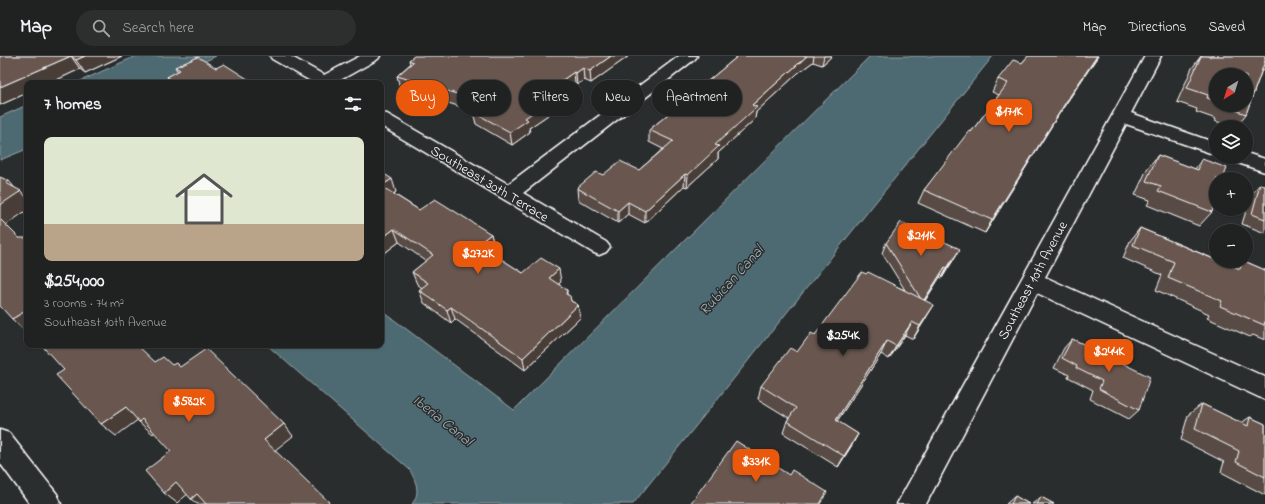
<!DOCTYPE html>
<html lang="en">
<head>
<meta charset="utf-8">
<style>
  :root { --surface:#202222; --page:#2d2f2f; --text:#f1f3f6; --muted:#a2a4a5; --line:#3d3f40; --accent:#ea580c }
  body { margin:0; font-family:"Indie Flower",sans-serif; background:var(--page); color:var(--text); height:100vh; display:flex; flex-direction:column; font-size:15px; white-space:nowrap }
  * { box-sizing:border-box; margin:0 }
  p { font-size:13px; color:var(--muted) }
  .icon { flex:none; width:22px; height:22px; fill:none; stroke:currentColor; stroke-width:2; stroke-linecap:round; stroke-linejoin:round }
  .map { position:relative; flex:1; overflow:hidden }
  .drawer { position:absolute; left:24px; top:24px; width:360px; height:268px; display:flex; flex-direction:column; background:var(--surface); border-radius:8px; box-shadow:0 1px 3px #0004,0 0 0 1px var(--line) }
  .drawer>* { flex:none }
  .top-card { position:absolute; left:396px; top:24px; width:380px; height:36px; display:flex; gap:8px }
  .needle { width:26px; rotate:218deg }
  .tools { position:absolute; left:1209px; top:12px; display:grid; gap:8px }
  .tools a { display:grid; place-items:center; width:44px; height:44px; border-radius:50%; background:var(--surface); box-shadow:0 1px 3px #0004,0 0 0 1px var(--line); font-size:20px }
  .price { position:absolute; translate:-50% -34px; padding:0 9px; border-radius:8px; background:var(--accent); color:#fff; font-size:13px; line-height:26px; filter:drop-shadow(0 1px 2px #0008) }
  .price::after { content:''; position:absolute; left:50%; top:24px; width:12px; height:9px; margin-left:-6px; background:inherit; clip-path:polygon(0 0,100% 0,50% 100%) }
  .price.active { background:#222; color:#fff }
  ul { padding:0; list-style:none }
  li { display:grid; align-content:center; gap:8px; height:212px; padding:0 20px }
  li+li { border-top:1px solid var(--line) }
  li span { display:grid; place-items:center; height:124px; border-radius:8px; color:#555 }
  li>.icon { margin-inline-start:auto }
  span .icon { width:72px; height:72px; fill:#fffc; stroke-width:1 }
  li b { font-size:17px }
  h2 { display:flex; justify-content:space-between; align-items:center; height:48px; padding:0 20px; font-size:17px }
  .chip { padding:0 14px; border-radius:18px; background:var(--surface); box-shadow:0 1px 3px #0004,0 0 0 1px var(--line); font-size:14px; line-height:36px }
  .chip.active { background:var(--accent); color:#fff }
  header { display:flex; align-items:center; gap:24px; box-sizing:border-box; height:56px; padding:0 20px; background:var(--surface); border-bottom:1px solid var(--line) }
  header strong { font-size:19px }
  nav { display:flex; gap:22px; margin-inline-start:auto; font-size:14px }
  .search { width:280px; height:36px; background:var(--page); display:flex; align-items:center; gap:10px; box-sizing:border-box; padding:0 14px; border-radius:22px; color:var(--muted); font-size:15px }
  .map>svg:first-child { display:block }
  .water { fill:#4e6a72; stroke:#95a6aa }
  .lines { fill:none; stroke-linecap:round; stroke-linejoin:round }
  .minor-casing { stroke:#fff; stroke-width:3 }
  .minor { fill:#2a2d2e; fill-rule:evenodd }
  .wall { fill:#594b45; stroke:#fff; fill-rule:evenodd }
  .shaded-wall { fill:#493d38; stroke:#fff }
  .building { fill:#685750; stroke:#fff }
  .labels { text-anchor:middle; stroke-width:3; stroke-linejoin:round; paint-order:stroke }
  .street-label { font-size:14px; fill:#fff; stroke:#2a2d2e }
  .water-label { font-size:15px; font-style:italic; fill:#a6b4b8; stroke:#2a2d2e }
</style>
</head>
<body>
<header>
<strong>Map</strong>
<div class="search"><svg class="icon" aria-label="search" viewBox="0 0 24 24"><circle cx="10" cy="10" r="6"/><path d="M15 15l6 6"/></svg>Search here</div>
<nav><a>Map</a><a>Directions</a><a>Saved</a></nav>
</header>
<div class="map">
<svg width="1265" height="448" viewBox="0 0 1265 448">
  <rect width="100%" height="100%" fill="#2a2d2e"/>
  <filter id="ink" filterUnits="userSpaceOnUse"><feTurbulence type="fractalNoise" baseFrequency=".025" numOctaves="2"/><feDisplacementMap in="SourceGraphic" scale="8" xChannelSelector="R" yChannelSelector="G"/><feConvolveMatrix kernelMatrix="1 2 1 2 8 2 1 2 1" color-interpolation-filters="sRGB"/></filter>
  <g filter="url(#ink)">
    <g class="water">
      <polygon points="136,0 216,0 160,27 76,27"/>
      <path d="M870 0H993L633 448H412C421 436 416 426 410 414L267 289H381V254L514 354Z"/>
      <polygon points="27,49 27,93 0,104 0,61"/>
    </g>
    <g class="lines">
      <defs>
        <g id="minor">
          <polygon points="270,0 290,0 324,19 360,0 380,0 378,3 335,27 314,27 272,3"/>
          <polygon points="679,0 697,0 695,3 523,137 606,186 610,191 606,196 599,199 592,196 381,70 381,57 387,58 508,128"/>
          <polygon points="1145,0 1161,0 1131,57 1216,87 1216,99 1126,68 1045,221 1265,321 1265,344 1037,237 926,448 897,448"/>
          <polygon points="1246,97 1265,103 1265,116 1232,105 1230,101 1246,101"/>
          <polygon points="0,374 9,377 57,438 61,448 30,448 0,407"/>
        </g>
      </defs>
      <use href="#minor" class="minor-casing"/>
      <use href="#minor" class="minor"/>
    </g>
    <g class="wall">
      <polygon points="0,0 122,0 85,17 80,13 50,27 27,27 27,37 0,49"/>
      <polygon points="629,0 591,27 584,24 577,29 575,28 547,48 548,59 529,72 530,76 512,89 476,68 473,56 474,55 400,32 397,20 410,8 409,4"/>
      <polygon points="738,0 832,0 822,9 813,6 798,17 756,56 755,63 718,97 718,103 687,131 684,130 645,167 628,158 618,167 578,144 577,132 603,119 639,114 663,93 649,86 649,74"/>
      <polygon points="1028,0 1098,0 1059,58 985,177 918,147 924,134 971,76 999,39 992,36 998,23 1022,7"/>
      <path d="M1201 0H1265V15L1262 14 1246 58 1236 71H1232L1215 65 1216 63 1196 56 1197 53 1177 46 1192 12ZM1216 19 1246 49H1216Z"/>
      <polygon points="175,11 216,12 254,27 171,27 167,21 178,16"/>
      <polygon points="1158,99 1195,113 1202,103 1212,156 1199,170 1147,149 1150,144 1135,139 1147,113"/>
      <polygon points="381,116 396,136 394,138 419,154 491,178 494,191 488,195 523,217 561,226 558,228 567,234 567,238 571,245 578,249 580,262 525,314 455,263 451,267 424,247 419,234 422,232 417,228 412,216 426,205 399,186 382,199 381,198"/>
      <polygon points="1260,128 1265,130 1265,177 1242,168 1251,139"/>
      <polygon points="1140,172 1236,212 1242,205 1244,205 1265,214 1265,284 1253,279 1250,281 1207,262 1209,258 1156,234 1162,219 1123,202 1130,185"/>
      <polygon points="886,187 954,203 942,222 940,221 925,245 926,262 913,283 905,279 889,303 881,298 837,365 858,378 852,389 838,411 783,377 787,365 789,362 758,343 761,330 815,279 866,218 905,234 882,197"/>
      <polygon points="1072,283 1114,303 1139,354 1129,363 1090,343 1093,334 1068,321 1069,319 1054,312 1064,292"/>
      <polygon points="1202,348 1241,367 1250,361 1265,368 1265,439 1221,416 1224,406 1181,384 1188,359"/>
      <polygon points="1015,440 1029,448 1006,448"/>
      <polygon points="1041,441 1054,448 1032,448"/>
    </g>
    <g class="shaded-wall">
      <polygon points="71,0 80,13 50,27 27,27 27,37 0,49 0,31"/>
      <polygon points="85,0 122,0 85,17 76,4"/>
      <polygon points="611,0 629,0 591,27 590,15"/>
      <polygon points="807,0 814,0 813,6 798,17 756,56 755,63 718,97 718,103 687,131 688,119 715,89 752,49"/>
      <polygon points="824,0 832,0 822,9"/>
      <polygon points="1097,0 1098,0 1059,58 985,177 992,164 1066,46"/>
      <polygon points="583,12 584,24 577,29 576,17"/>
      <polygon points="574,16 575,28 547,48 548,59 529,72 530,76 512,89 510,76 525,62 537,42"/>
      <polygon points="685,118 684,130 645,167 645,155"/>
      <polygon points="392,123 396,136 386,143 381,130"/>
      <polygon points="9,125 19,137 21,135 27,142 27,154 6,169 0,163 0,149 6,127"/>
      <polygon points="628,146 628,158 618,167 618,155"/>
      <polygon points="394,173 399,186 382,199 381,197 381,183"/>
      <polygon points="491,178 494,191 481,201 478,188"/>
      <polygon points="960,193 954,203 942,222 947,212"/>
      <polygon points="945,211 940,221 918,255 923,246"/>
      <polygon points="559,213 561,226 550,235 549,222"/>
      <polygon points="578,249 580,262 525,314 523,302"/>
      <polygon points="934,249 926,262 913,283 920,270"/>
      <polygon points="451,251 455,263 451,267 447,254"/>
      <polygon points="27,254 27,277 12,263"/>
      <polygon points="912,266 905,279 889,303 896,290"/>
      <polygon points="887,285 881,298 830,376 836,364"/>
      <polygon points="126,351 139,363 116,380 101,368"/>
      <polygon points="142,363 156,375 153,378 139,366"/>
      <polygon points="284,368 293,380 274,395 264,384"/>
      <polygon points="858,378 852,389 838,411 844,400"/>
      <polygon points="176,426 189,437 177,447 164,437"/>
      <polygon points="197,438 208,448 197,448 191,443"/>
    </g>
    <g class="building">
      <polygon points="0,0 85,0 76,4 71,0 0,31"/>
      <polygon points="414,0 611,0 590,15 583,12 576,17 574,16 537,42 547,47 525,62 528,64 510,76 473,56 487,47 397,20 413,6 409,4"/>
      <polygon points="738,0 807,0 752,49 757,51 715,89 719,90 688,119 685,118 645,155 628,146 618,155 577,132 596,116 603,119 620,105 639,114 673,85 649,74"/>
      <polygon points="1028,0 1097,0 1066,46 992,164 924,134 969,75 971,76 1008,27 998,23 1013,4 1022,7"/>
      <polygon points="1201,0 1207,0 1210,1 1210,0 1265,0 1265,5 1246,58 1226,51 1227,49 1246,49 1246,19 1216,19 1216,45 1207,42 1208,39 1187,32"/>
      <polygon points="198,1 216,12 224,8 254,27 177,27 167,21 180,14 175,11"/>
      <polygon points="1158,99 1198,114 1202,103 1227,112 1223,123 1216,123 1216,144 1212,156 1158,135 1161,130 1146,125"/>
      <polygon points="381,116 392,123 381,130 419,154 435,143 491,178 478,188 523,217 541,202 559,213 549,222 567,234 566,238 570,240 571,245 578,249 523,302 451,251 447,254 419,234 428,227 412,216 433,199 394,173 381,183"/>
      <polygon points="0,121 9,125 6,127 21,135 0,149"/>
      <polygon points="1260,128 1265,130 1265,163 1252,158"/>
      <polygon points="0,163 19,182 27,182 27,254 12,263 0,250"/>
      <polygon points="901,166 960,193 947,212 945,211 924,244 921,243 886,187"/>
      <polygon points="1140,172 1216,204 1216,205 1220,205 1240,213 1243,205 1244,205 1265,214 1265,266 1264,269 1220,250 1222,245 1168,222 1174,206 1133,189"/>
      <polygon points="862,216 866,218 868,216 934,249 920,270 912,266 896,290 887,285 836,364 858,378 844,400 787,365 796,352 761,330 790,292 797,296 811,277 815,279"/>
      <polygon points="1072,283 1115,302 1114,303 1150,321 1139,354 1099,333 1102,325 1076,312 1077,310 1062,302"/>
      <polygon points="48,289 137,289 155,306 163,301 172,309 176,307 180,311 206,293 284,368 264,384 331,448 206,448 197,438 191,443 176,426 164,437 145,415 171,395 142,363 139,366 126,351 101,368 56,319 64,314 44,292"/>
      <polygon points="1202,348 1248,370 1250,361 1265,368 1265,421 1236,406 1239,395 1195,373"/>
      <polygon points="736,385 789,419 792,414 827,436 820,448 690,448"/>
      <polygon points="1015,440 1029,448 1011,448"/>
      <polygon points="1041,441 1054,448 1037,448"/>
    </g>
  </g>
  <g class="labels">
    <g class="street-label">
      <text transform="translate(490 127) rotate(31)" y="5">Southeast 30th Terrace</text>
      <text transform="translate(1032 224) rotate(-62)" y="5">Southeast 10th Avenue</text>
    </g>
    <g class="water-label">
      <text transform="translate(731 224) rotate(-48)" y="5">Rubican Canal</text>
      <text transform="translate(443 364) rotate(39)" y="5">Iberia Canal</text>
    </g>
  </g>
</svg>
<div class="tools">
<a><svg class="needle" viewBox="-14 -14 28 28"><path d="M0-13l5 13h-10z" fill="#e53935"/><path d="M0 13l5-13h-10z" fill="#a2a4a5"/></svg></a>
<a><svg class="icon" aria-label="layers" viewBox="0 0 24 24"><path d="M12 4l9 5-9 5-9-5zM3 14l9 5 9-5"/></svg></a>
<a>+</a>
<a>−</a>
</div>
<b class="price" style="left:1009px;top:77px">$171K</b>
<b class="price" style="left:921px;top:201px">$211K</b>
<b class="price" style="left:478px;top:219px">$272K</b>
<b class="price active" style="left:843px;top:301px">$254K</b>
<b class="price" style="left:1109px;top:317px">$244K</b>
<b class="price" style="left:189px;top:367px">$582K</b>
<b class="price" style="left:756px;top:427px">$331K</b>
<div class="top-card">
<a class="chip active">Buy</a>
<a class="chip">Rent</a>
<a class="chip">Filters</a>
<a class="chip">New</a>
<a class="chip">Apartment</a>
</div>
<section class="drawer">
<h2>7 homes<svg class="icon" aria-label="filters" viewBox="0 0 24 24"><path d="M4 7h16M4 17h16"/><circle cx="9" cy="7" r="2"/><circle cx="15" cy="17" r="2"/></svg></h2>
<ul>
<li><span style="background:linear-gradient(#dfe7d0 70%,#b9a48a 0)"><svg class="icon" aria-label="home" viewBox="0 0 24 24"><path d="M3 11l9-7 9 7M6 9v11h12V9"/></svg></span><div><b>$254,000</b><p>3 rooms · 74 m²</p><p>Southeast 10th Avenue</p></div></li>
</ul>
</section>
</div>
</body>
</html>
